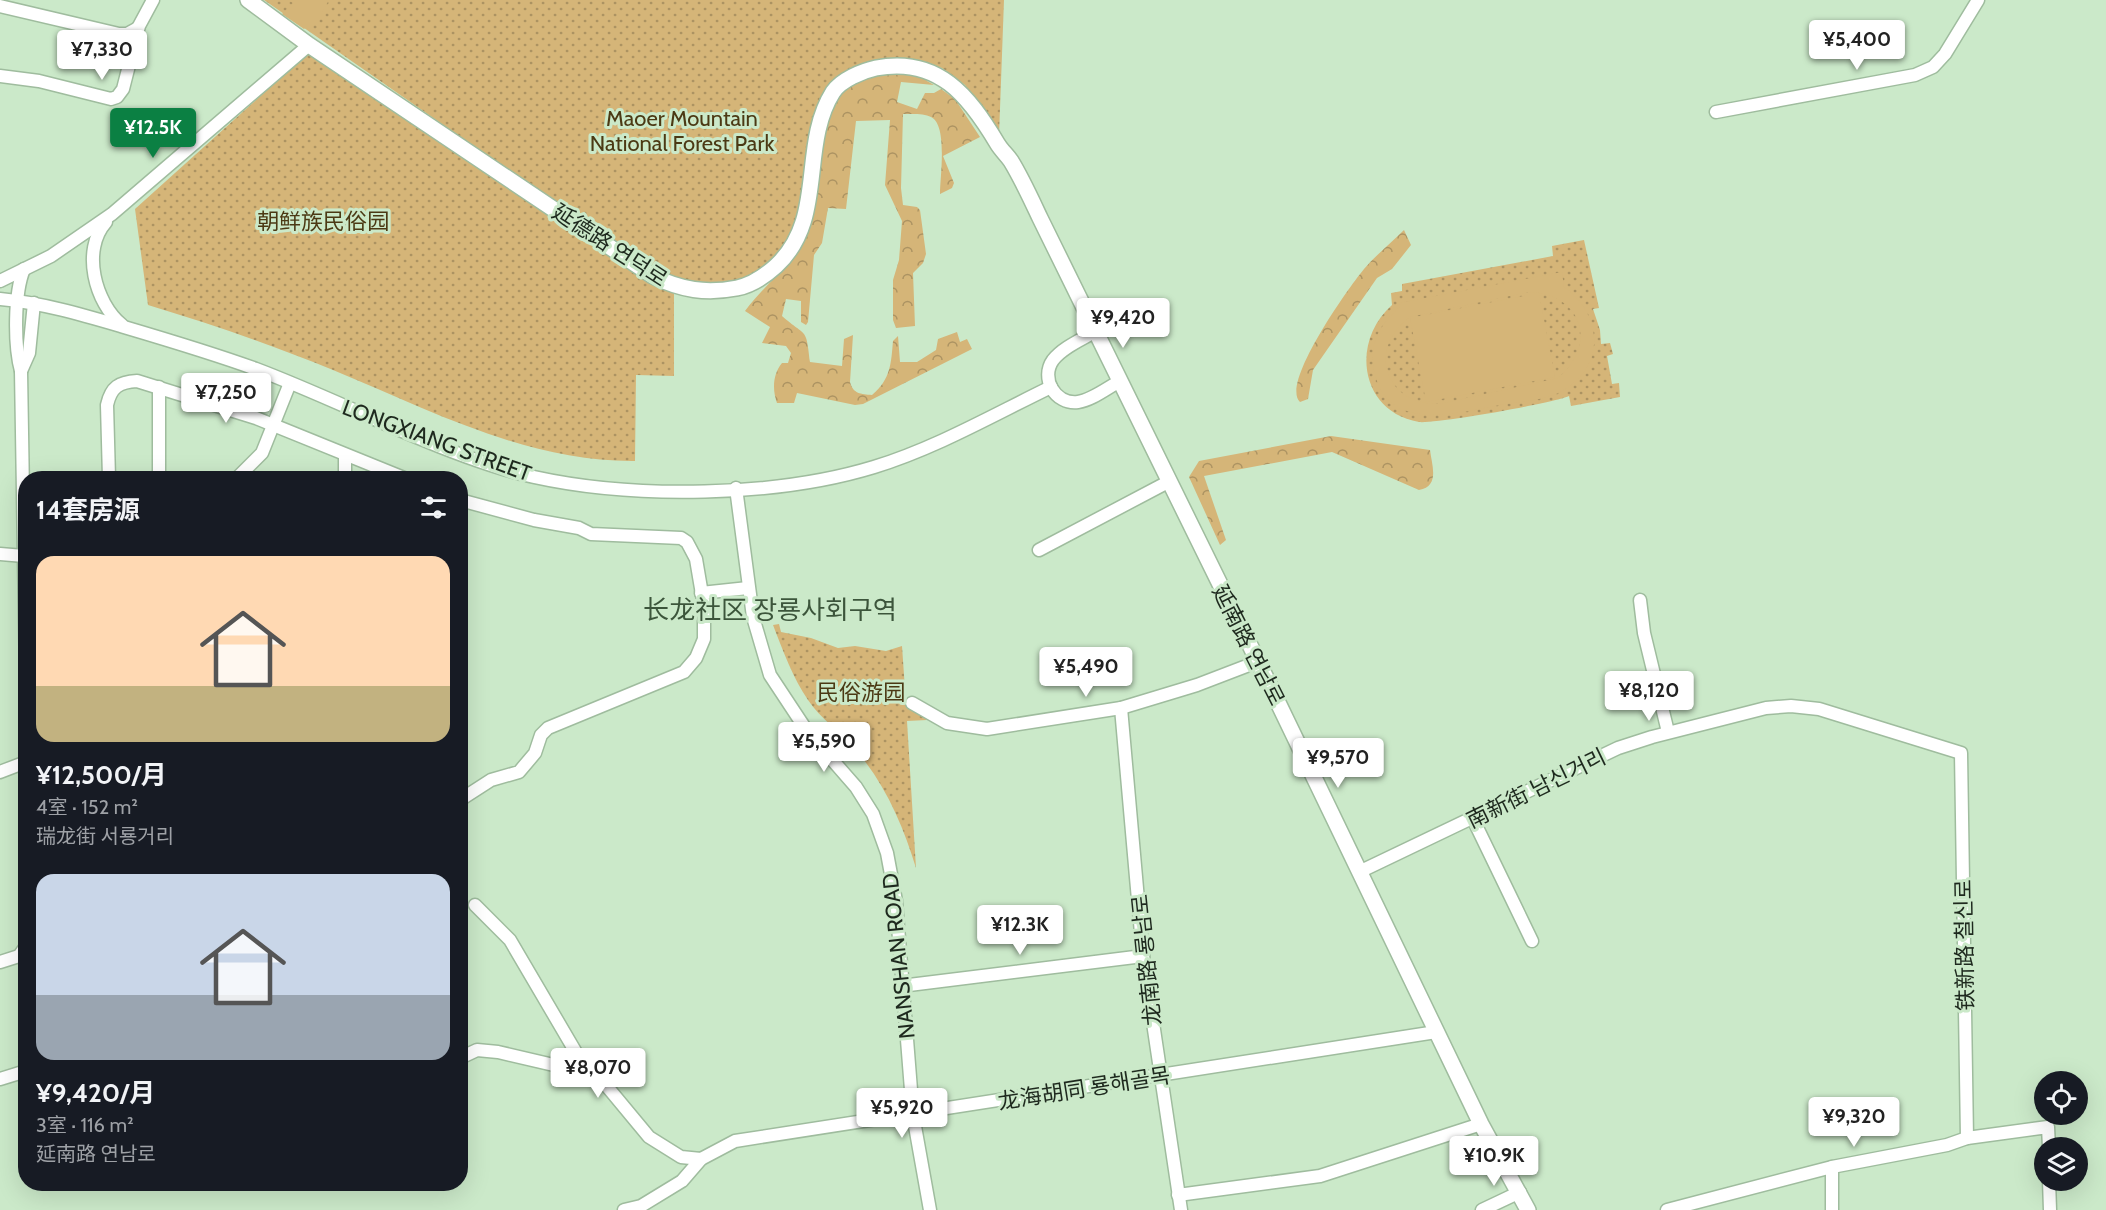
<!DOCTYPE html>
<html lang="zh">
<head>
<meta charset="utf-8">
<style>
  :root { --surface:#171b24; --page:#20242c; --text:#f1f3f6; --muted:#9ea1a6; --accent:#0b8043 }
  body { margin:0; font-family:Cabin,"Noto Sans SC","Noto Sans KR",sans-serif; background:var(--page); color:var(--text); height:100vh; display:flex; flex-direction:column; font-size:22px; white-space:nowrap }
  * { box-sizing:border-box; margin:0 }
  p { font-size:20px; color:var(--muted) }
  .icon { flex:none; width:33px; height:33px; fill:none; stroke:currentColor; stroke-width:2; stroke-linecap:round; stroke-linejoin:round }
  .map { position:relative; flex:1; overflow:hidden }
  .sheet { position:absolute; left:18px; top:471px; width:450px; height:720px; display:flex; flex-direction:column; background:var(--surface); border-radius:24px; box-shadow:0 6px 24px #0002 }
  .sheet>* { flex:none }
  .controls { position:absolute; left:2034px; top:1071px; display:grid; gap:12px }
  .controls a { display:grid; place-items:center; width:54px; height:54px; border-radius:50%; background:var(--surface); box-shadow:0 6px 24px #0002; font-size:30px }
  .price { position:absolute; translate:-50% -51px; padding:0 14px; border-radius:6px; background:#fff; color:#222; font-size:20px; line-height:39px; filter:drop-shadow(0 2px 3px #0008) }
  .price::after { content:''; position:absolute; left:50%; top:36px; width:18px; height:14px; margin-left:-9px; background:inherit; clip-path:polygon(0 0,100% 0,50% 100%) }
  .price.current { background:var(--accent); color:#fff }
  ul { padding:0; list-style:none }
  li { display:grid; align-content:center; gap:12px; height:318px; padding:0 18px }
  li span { display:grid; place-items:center; height:186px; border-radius:18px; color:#555 }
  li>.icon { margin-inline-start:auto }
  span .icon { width:108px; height:108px; fill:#fffc; stroke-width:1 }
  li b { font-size:26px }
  h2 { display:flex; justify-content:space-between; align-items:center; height:72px; padding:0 18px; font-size:26px }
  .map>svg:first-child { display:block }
  .grass { fill:url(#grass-dots) }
  .forest { fill:url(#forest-crowns) }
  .garden { fill:#d5b578; fill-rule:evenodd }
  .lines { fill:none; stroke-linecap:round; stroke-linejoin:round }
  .minor-casing { stroke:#9fbc9e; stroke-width:15 }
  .major-casing { stroke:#9fbc9e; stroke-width:18 }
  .minor { stroke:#fff; stroke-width:12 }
  .major { stroke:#fff; stroke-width:15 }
  .labels { text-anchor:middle; stroke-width:6; stroke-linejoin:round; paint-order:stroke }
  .park-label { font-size:22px; fill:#4b3914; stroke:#cbe9c9 }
  .street-label { font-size:22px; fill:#1e291e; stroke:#cbe9c9 }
  .quarter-label { font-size:26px; fill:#3c553b; stroke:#cbe9c9 }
</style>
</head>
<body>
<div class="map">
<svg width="2106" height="1210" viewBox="0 0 2106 1210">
  <defs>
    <pattern id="grass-dots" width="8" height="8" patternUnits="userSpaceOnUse" patternTransform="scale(1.5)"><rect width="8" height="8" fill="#d5b578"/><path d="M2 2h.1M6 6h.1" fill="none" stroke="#ac9362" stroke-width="1.8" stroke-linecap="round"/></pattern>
    <pattern id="forest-crowns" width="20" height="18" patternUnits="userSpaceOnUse" patternTransform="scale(1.5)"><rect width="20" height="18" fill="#d5b578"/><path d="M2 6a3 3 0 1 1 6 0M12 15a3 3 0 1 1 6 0" fill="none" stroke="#ac9362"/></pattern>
  </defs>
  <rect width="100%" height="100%" fill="#cbe9c9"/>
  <g class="grass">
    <polygon points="264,0 1004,0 999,136 965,85 942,68 897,58 864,65 837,84 801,217 771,268 745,283 698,287 654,272"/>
    <path d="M308 53H316L628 269 653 282 674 289V376L636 375 635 461C527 462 430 410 333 370 272 345 211 324 148 305L135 209Z"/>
    <path d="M1584 240 1599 308 1593 309 1600 330 1601 344 1610 343 1613 354 1607 356 1612 384 1619 383 1620 397 1571 406 1569 396C1554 403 1435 424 1419 422 1360 412 1350 342 1392 305L1391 293 1402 291V284L1553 256 1552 246Z"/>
    <path d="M779 624 781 632 811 638 838 648 855 646 886 651 902 646 906 704 927 720 907 721 916 868C903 825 884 781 853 747 839 731 820 718 808 700 793 678 783 651 773 625Z"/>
  </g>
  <g class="forest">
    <path d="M874 72 925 75 927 81 934 85 901 82 897 102 917 109 925 93H934L941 89 955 99 980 137 943 156 954 183 952 188 940 194C940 177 948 125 931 117 924 113 911 114 903 114L901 188 903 205 917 207 920 210 926 254 923 263 913 273 915 326 896 328 893 320V280L899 260 902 221 885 185 890 120 856 121 846 209 828 208 822 243 814 255 808 322 806 325 801 322V301L786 299 782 316C807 338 806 326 810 362L842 366 844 339 853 335 850 382C853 394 861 394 872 395 891 379 891 363 893 341L898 336 900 362H917L936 350 938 339 957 332 960 342 967 339 972 349 863 404 855 405 797 393 794 403H777C772 389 773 374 782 363H788L791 353 786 346 762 343 770 327 745 311C764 285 795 263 807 232 824 192 814 126 840 95 849 85 863 79 874 72Z"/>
    <path d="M1404 230 1411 245 1392 269 1377 278 1313 370 1308 399 1300 402C1280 384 1349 287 1364 269 1376 255 1391 243 1404 230Z"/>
    <path d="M1331 436 1430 450C1432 466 1440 486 1419 490L1332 452 1204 476 1226 540 1220 545 1189 477 1199 461Z"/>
  </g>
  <g class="garden">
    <polygon points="288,0 329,0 321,14 304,29 282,14 293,3"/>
    <path d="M1562 272 1564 287C1603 314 1606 367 1562 391 1545 401 1520 401 1500 405 1457 413 1386 434 1374 370 1369 342 1380 325 1400 307L1399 303ZM1528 292C1581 293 1599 343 1558 378L1439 404C1385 405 1366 349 1410 317Z"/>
    <polygon points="1539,293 1555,377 1426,402 1410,318"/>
  </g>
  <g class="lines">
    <defs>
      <g id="minor">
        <polyline points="0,6 119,34 127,34 138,28"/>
        <polyline points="0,76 39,81 111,99 117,97 123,89 139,26 153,0"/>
        <polyline points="1716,112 1915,75 1933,67 1945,54 1978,0"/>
        <path d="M106 222C81 250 95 303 122 325"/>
        <path d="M24 269C14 293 14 345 21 371L26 677"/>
        <polyline points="0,281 51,256 112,214 309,45"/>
        <path d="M0 299C43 303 83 315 124 327 168 340 212 353 256 369 309 389 361 414 414 436 452 452 493 468 534 477 634 499 776 497 874 467 936 448 993 415 1051 387"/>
        <path d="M1096 331C1083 339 1063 347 1053 360 1040 378 1055 405 1078 402 1092 400 1107 388 1120 381"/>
        <polyline points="21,371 29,353 34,303"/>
        <polyline points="159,387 159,478"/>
        <polyline points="345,455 345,478"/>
        <path d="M109 478 107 405C111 387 119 382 137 381L256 418 404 478"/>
        <polyline points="237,478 262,453 290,383"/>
        <polyline points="736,488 753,617 770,675 807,731 856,787 873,814 887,853 896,901 913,1115 930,1210"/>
        <polyline points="460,500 534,520 579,528 591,534 681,538 687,542 696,559 704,606 704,639 696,658 684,672 548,728 541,735 535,753 519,772 491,780 460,800"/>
        <polyline points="1039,550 1168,482"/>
        <polyline points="0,554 24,556"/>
        <polyline points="701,593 748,588"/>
        <polyline points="1640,600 1644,633 1668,732"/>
        <polyline points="912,703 947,723 987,729 1121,708 1197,685 1257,662"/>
        <polyline points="1121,708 1143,956 1181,1210"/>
        <polyline points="0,772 26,762"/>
        <polyline points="1473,819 1532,941"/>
        <polyline points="1359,872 1618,748 1652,737 1766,708 1791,706 1819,709 1961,753 1967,1138"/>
        <polyline points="475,905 510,940 588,1073"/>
        <polyline points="0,962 19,956 26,946"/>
        <polyline points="901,986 1143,956"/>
        <polyline points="460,1058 477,1050 498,1052 588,1073 605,1084 649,1137 681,1157 701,1159"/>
        <polyline points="0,1079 26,1071"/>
        <polyline points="2049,1180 2050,1210"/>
        <polyline points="1178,1195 1320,1176 1481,1124"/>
        <polyline points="624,1210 641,1206 682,1181 701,1159 735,1141 1436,1032"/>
        <polyline points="1482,1210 1520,1192"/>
        <polyline points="1667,1210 1832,1167 1947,1145 1967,1138 2048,1127 2049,1148"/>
        <polyline points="1832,1210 1832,1167"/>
      </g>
      <path id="major" d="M248 0 309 45 653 276C681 290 706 294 737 288 752 285 765 276 776 266 827 219 799 146 833 92 841 80 862 71 876 68 938 56 969 96 997 143 1001 150 1007 155 1011 161 1022 179 1031 199 1040 218L1271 688 1481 1124 1528 1210"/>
    </defs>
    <use href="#minor" class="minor-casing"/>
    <use href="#major" class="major-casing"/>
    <use href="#minor" class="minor"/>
    <use href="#major" class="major"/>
  </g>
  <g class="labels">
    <g class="park-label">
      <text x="682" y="126">Maoer Mountain<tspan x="682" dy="25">National Forest Park</tspan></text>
      <text x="323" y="229">朝鲜族民俗园</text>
      <text x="861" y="700">民俗游园</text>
    </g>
    <g class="street-label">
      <text transform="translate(610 245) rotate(33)" y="8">延德路 연덕로</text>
      <text transform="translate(437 440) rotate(20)" y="8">LONGXIANG STREET</text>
      <text transform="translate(1249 645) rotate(63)" y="8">延南路 연남로</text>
      <text transform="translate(1536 788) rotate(-26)" y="8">南新街 남신거리</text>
      <text transform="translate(1964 945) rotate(-91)" y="8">铁新路 철신로</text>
      <text transform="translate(898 956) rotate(-96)" y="8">NANSHAN ROAD</text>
      <text transform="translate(1146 960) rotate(-96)" y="8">龙南路 룡남로</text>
      <text transform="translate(1084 1088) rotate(-9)" y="8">龙海胡同 룡해골목</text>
    </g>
    <g class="quarter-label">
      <text x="770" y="619">长龙社区 장룡사회구역</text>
    </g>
  </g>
</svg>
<div class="controls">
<a><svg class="icon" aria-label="locate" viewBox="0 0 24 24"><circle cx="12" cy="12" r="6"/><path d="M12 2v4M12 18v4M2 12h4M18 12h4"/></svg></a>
<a><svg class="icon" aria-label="layers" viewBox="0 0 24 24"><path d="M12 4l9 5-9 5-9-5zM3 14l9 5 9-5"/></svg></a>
</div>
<b class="price" style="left:1857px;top:71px">¥5,400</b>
<b class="price" style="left:102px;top:81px">¥7,330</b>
<b class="price current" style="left:153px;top:159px">¥12.5K</b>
<b class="price" style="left:1123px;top:349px">¥9,420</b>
<b class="price" style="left:226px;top:424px">¥7,250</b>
<b class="price" style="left:1086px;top:698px">¥5,490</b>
<b class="price" style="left:1649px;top:722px">¥8,120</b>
<b class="price" style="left:824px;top:773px">¥5,590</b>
<b class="price" style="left:1338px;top:789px">¥9,570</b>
<b class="price" style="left:1020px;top:956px">¥12.3K</b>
<b class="price" style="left:598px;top:1099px">¥8,070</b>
<b class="price" style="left:902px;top:1139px">¥5,920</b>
<b class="price" style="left:1854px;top:1148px">¥9,320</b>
<b class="price" style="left:1494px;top:1187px">¥10.9K</b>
<section class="sheet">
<h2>14套房源<svg class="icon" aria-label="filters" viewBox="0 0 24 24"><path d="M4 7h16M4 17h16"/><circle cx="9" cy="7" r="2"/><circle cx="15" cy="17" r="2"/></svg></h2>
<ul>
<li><span style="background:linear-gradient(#ffd9b3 70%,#c2b280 0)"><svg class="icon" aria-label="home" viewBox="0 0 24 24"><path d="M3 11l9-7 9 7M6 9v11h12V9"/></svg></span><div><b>¥12,500/月</b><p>4室 · 152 m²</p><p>瑞龙街 서룡거리</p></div></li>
<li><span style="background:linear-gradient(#c9d6e8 65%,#9aa5b1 0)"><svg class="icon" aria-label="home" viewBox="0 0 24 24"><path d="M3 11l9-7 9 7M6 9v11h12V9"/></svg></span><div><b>¥9,420/月</b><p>3室 · 116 m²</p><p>延南路 연남로</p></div></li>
</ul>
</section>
</div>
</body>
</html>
